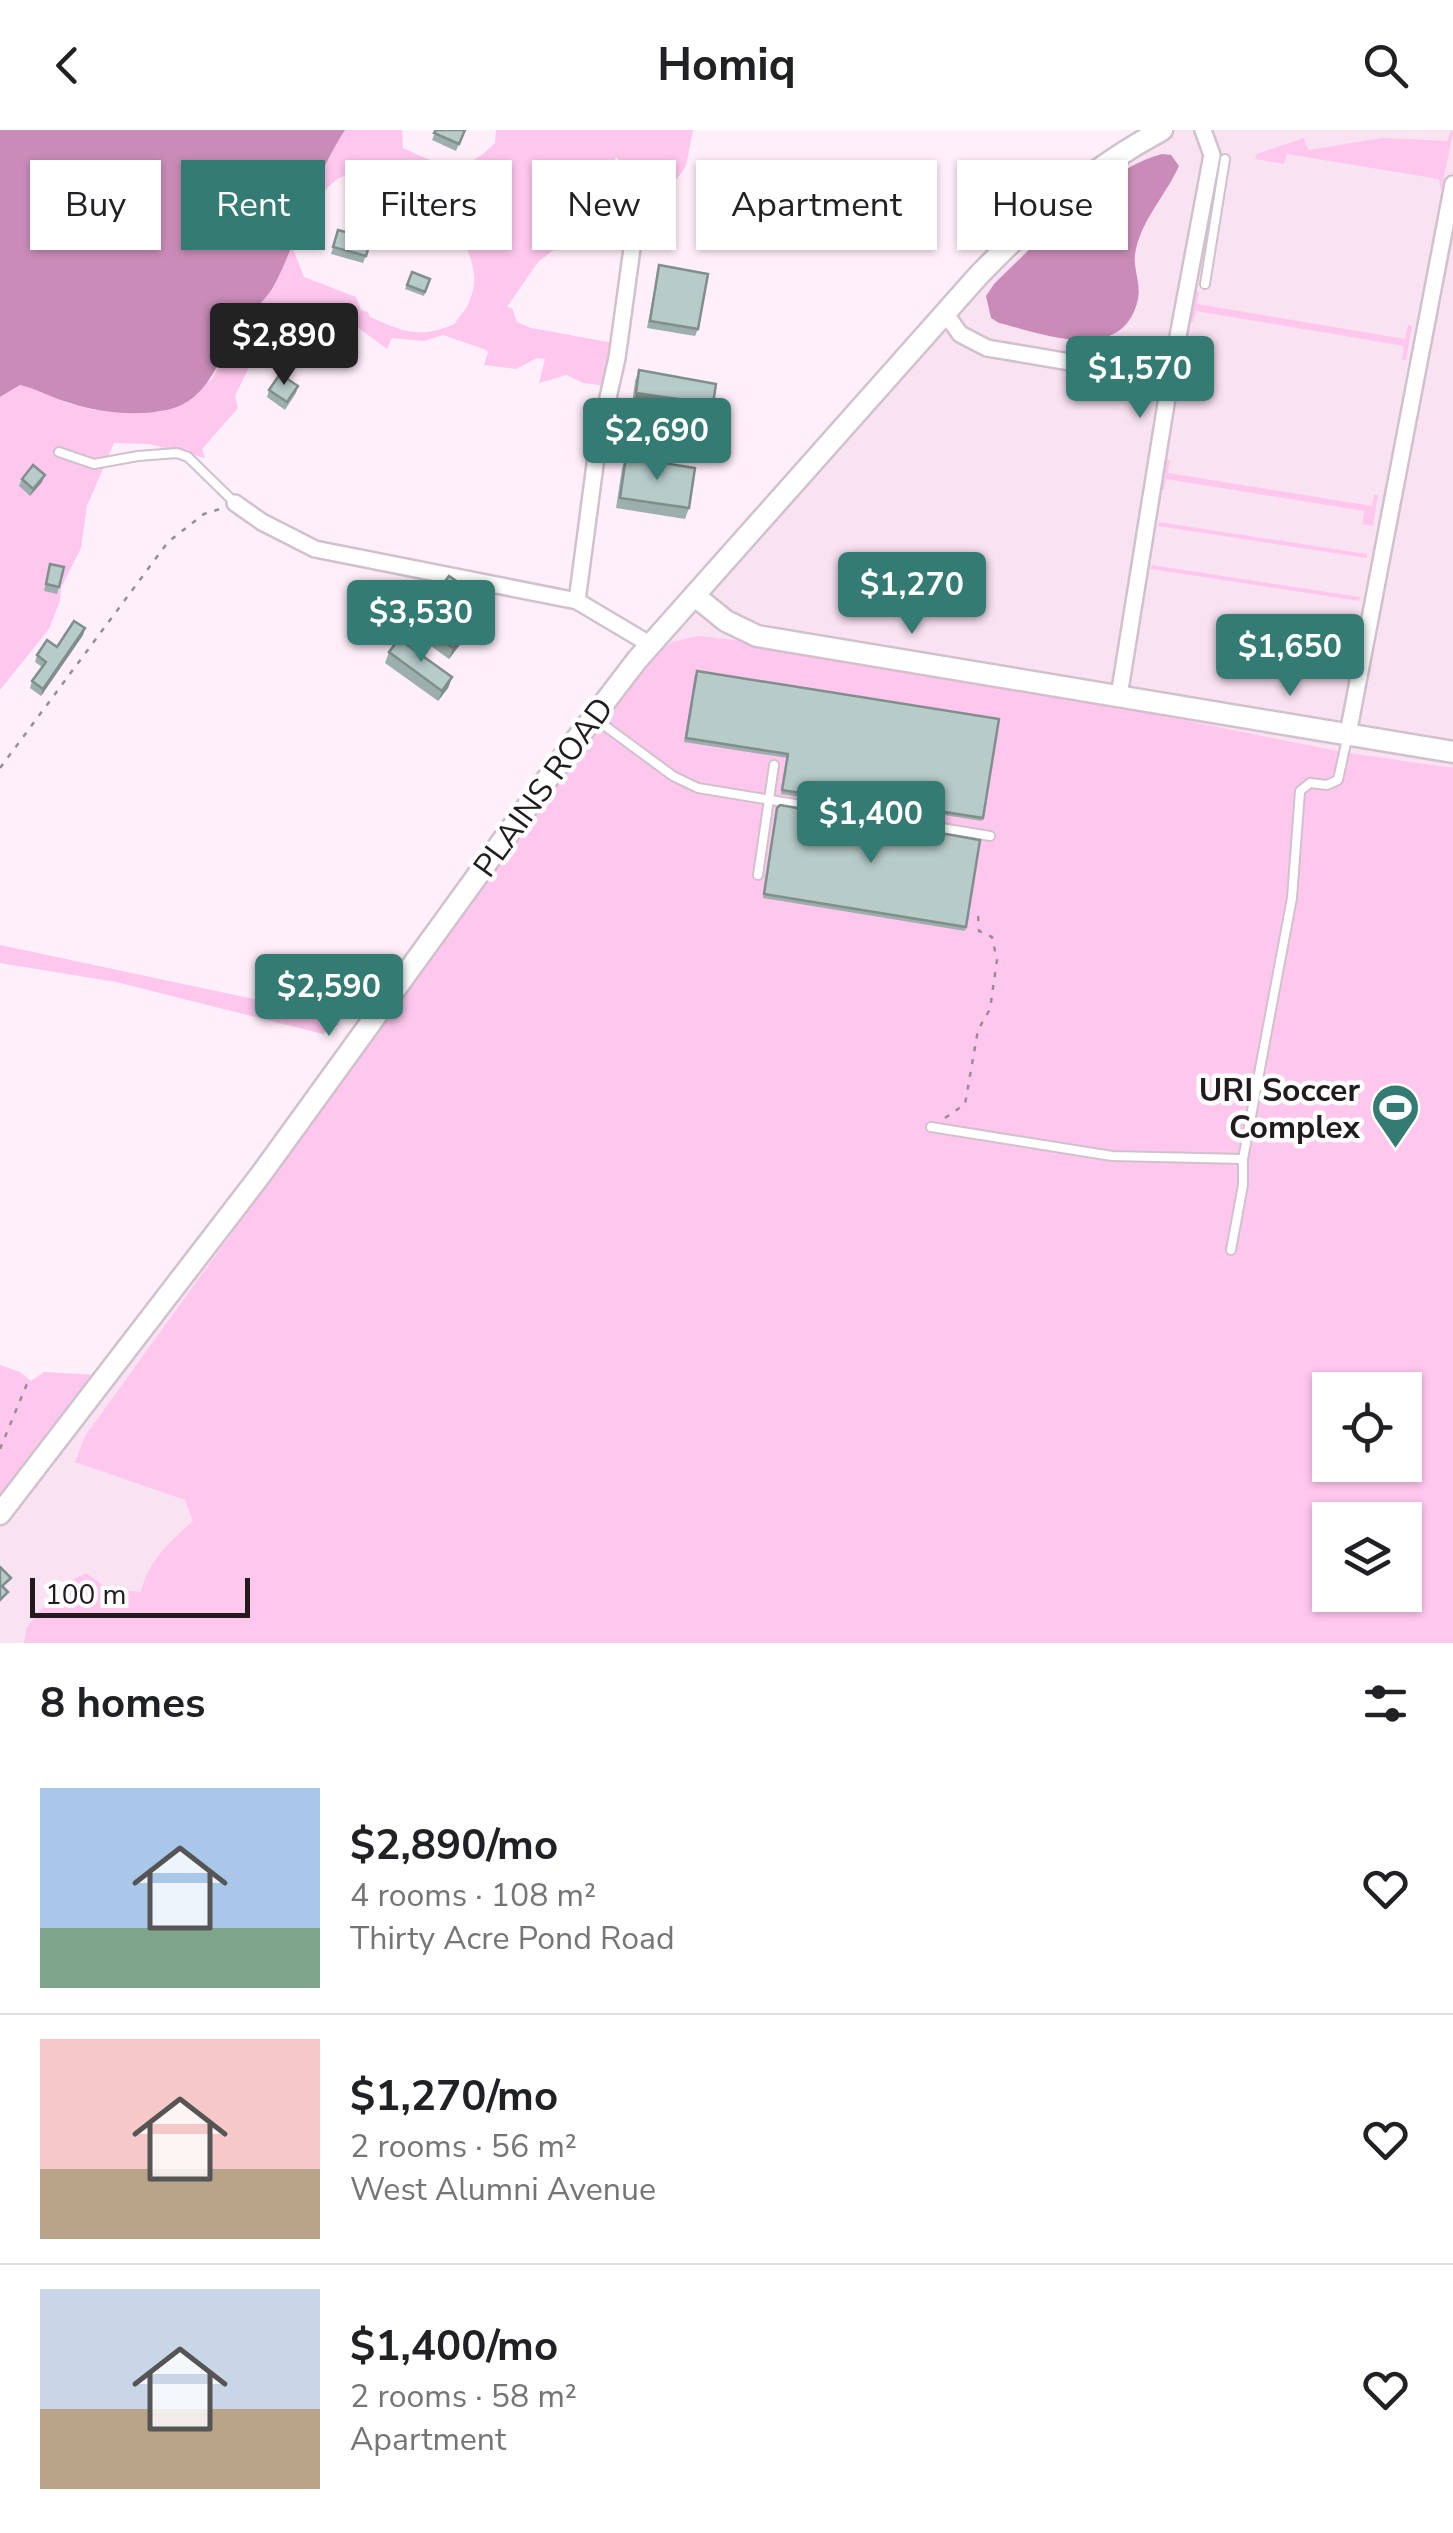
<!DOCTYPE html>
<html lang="en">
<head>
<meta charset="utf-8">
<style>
  :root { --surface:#fff; --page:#f2f2f2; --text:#202124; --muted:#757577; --line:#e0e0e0; --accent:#347b74 }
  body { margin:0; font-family:"Nunito Sans",sans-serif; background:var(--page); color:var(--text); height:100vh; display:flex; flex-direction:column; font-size:38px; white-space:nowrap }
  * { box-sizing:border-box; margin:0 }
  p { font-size:32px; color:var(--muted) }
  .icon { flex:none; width:55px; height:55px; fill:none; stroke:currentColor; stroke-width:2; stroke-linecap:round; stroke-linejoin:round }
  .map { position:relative; height:1513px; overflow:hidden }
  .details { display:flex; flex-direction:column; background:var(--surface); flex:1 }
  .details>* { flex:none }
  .guide { position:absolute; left:30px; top:30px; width:1395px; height:90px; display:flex; gap:20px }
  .controls { position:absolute; left:1312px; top:1242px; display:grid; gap:20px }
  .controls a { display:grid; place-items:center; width:110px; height:110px; border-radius:0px; background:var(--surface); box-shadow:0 2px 8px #0004; font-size:50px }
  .scale { position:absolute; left:30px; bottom:25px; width:220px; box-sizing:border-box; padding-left:10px; border:5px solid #211b1f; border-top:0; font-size:28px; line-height:35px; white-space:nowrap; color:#211b1f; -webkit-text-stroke:8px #fff; paint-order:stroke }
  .price { position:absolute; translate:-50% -85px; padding:0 22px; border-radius:10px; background:var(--accent); color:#fff; font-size:32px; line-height:65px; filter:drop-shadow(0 2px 5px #0008) }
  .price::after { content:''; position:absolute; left:50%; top:60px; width:30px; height:22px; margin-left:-15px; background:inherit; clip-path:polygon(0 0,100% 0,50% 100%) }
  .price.active { background:#222; color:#fff }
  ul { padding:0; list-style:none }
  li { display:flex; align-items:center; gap:30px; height:250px; padding:0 40px }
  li+li { border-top:2px solid var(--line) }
  li span { display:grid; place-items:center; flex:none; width:280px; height:200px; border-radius:0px; color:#555 }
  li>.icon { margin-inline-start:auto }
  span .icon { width:120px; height:120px; fill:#fffc; stroke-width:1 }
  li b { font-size:42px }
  h2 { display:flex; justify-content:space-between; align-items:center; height:120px; padding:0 40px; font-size:42px }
  .pill { padding:0 35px; border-radius:0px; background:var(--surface); box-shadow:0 2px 8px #0004; font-size:35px; line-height:90px }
  .pill.active { background:var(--accent); color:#fff }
  header { display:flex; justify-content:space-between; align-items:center; height:130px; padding:0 40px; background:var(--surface); font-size:45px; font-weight:700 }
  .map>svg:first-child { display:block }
  .built { fill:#f9e2f2; fill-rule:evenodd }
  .green { fill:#ffc7ee; fill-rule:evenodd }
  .water { fill:#c98cb8 }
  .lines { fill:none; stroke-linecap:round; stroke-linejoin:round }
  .lane-casing { stroke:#d1c1cc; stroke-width:12 }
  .street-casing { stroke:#d1c1cc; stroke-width:20 }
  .secondary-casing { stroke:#d1c1cc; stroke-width:25 }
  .path { stroke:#998d95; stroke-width:2.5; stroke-dasharray:5 8; stroke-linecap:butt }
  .lane { stroke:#fff; stroke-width:8 }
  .street { stroke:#fff; stroke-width:15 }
  .secondary { stroke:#fff; stroke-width:20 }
  .wall { fill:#9dafac }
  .shaded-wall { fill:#808e8c }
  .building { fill:#b7cbc8; stroke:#808e8c; stroke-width:2.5 }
  .labels { text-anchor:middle; stroke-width:9; stroke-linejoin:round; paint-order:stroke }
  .street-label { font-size:32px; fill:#211b1f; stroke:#fff }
  .poi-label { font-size:32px; font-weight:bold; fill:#211b1f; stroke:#fff; text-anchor:end }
</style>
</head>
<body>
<header><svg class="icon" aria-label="back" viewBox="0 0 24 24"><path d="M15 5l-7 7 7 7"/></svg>Homiq<svg class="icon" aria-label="search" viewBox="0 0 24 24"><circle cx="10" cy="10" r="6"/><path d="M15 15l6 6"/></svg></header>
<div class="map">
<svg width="1453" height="1513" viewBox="0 0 1453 1513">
  <rect width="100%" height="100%" fill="#ffeffa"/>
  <path class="built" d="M1174 0H1453V1513H176L86 1443 24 1513H0V1374L572 615 946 184ZM1330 1260H1405V1335H1330ZM1330 1390H1405V1465H1330Z"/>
  <g class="green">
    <path d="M345 0H402L403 18C442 36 462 47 495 13L496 0H693L686 36 677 49 636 47 616 27 589 93 538 132 507 177 512 178 517 192 531 198 614 213 608 256 583 253 567 245 539 253 545 229 537 228 516 239 484 235 488 222 484 219 443 205 424 211 392 208 387 219 349 191 319 182 293 204 290 211 256 223 235 266 238 278 202 319 205 328 149 314 114 313 87 376 81 418 61 458 60 471 49 499 0 560V267L20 255 43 260 64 272 93 280 161 282 212 249 238 198 273 159 292 116 304 147 356 167 361 180 368 182 370 187C404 202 419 209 455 194 459 185 466 181 469 172 479 150 473 135 465 113L419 89C416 79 414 66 409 58 390 30 352 36 330 55 321 64 317 76 306 86L330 22Z"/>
    <polygon points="1451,0 1453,3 1441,61 1439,49 1287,24 1284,34 1255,29 1257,24 1304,8 1308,20 1383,8 1447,11"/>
    <polygon points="1195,161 1199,162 1197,174 1405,209 1408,195 1412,196 1406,230 1402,230 1404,216 1196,181 1193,192 1190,192"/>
    <polygon points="1166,330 1170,330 1168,343 1372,376 1374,365 1378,365 1373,396 1362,394 1364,381 1166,349 1164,360 1161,360"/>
    <polygon points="1159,392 1367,424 1367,428 1158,396"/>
    <polygon points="1151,435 1360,467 1359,471 1151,439"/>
    <path d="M698 506 852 523 1342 622 1453 638V1513H24L27 1497 59 1457 86 1443 108 1459 141 1462C148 1430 171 1411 193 1391L185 1370 75 1332 85 1306 644 533 672 512ZM1330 1260H1405V1335H1330ZM1330 1390H1405V1465H1330Z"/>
    <polygon points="0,815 320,883 340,894 323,904 116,852 0,833"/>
    <polygon points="0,1235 20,1242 31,1251 44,1242 99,1245 0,1381"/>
  </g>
  <g class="water">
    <path d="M0 0H345C314 47 300 104 275 154 266 172 246 184 236 201 216 235 206 275 161 281 133 286 96 282 70 273 52 268 38 259 20 255L0 267Z"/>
    <path d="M1162 24 1171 25 1179 36C1166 65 1143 88 1136 119 1131 138 1143 153 1137 173 1120 235 1041 203 999 193L991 188 986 166 994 154C1036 114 1107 37 1162 24Z"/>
  </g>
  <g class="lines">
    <defs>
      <g id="lane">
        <polyline points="1205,154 1225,29"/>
        <polyline points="59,322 94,334 138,326 177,323 188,327 235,373"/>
        <polyline points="597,590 673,646 698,658 990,706"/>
        <polyline points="758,745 774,635"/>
        <polyline points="931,997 1112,1026 1243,1029"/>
        <polyline points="1231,1120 1243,1055 1243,1029 1292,768 1300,661 1310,653 1327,655 1338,650 1348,604"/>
      </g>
      <g id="street">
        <polyline points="946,184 960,204 987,218 1170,249"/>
        <polyline points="235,373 262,392 315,419 577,471 651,515"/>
        <polyline points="577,471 598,312 617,228 642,46"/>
        <polyline points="1119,566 1170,249 1212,25 1203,0"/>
        <polyline points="1348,604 1453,54"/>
      </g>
      <g id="secondary">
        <polyline points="695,466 726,491 757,506 1453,622"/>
        <path d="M0 1384 262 1043 572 615 637 530 978 146C1034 88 1091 38 1162 0"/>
      </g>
    </defs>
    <use href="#lane" class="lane-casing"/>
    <use href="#street" class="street-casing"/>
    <use href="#secondary" class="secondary-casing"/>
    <g class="path">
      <polyline points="0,638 168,412 204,384 220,379"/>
      <polyline points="945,988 965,974 978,900 990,879 997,830 992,807 979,801 978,783"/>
      <polyline points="0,1319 29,1249"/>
    </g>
    <use href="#lane" class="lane"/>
    <use href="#street" class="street"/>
    <use href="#secondary" class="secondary"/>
  </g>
  <g class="wall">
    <polygon points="436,0 465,0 456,21 432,10"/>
    <polygon points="338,100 366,126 363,133 331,124"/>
    <polygon points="659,135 698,199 695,206 647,198"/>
    <polygon points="412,142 430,149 424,166 405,159"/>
    <polygon points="639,240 709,285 632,274 635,251"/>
    <polygon points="298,256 296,263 285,280 267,267 269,260"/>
    <polygon points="662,295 690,319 687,326 656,321"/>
    <polygon points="626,327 689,378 685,389 616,378 622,338"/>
    <polygon points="22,349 42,352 30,366 19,356"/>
    <polygon points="50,434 59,457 57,464 44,461"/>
    <polygon points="437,462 488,472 484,483 449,529 431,516 435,505 450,485 433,472"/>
    <polygon points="387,486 402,486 394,496 385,489"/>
    <polygon points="85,498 83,505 41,566 30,558 32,551 42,537 35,532 37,525 57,517"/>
    <polygon points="389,522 452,547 448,558 438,571 385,533"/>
    <polygon points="695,544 983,688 982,691 848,670 847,675 781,664 787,628 684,612"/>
    <polygon points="777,678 966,797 965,801 763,768"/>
  </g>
  <g class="shaded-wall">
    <polygon points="636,263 713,274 709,285 632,274"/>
    <polygon points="45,345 42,352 30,366 33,359"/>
    <polygon points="488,472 484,483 449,529 453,518"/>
    <polygon points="85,498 83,505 41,566 43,559"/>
    <polygon points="452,547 448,558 438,571 442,561"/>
  </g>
  <g class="building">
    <polygon points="436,0 465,0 459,14 434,3"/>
    <polygon points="338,100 371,109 366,126 333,117"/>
    <polygon points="659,135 708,144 698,199 650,191"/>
    <polygon points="412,142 430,149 425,162 407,155"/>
    <polygon points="639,240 716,254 713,274 636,263"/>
    <polygon points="280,244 298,256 287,272 269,260"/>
    <polygon points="662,295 694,301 690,319 658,314"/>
    <polygon points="626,327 695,338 689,378 620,368"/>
    <polygon points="33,335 45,345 33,359 22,349"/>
    <polygon points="50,434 64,437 59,457 46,454"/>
    <polygon points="449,446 488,472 453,518 435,505 457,477 437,462"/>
    <polygon points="394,476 403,483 396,492 387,486"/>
    <polygon points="74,491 85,498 43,559 32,551 46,532 37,525 47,510 57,517"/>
    <polygon points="399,509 452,547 442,561 389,522"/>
    <polygon points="697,541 999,589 983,688 849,667 848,671 782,660 788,624 686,608"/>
    <polygon points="780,675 980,710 966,797 764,764 777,678"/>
    <polygon points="0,1437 11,1448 2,1456 8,1462 0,1470"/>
  </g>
  <defs>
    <symbol id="stadium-pin" viewBox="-11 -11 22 30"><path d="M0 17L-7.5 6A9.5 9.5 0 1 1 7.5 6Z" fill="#347b74" stroke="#fff"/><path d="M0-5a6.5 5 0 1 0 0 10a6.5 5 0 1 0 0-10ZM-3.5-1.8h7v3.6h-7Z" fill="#fff"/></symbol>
  </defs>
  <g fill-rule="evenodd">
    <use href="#stadium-pin" x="1368" y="950" width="55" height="75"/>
  </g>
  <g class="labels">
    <g class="street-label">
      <text transform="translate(543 657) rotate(-54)" y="11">PLAINS ROAD</text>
    </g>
    <g class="poi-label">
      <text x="1360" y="971">URI Soccer<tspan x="1360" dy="37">Complex</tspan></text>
    </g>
  </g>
</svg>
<div class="controls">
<a><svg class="icon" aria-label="locate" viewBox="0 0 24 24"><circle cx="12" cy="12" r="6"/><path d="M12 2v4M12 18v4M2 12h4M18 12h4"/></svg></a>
<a><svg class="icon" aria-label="layers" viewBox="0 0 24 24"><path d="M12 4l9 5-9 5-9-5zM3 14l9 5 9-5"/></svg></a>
</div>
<div class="scale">100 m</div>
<b class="price active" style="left:284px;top:258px">$2,890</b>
<b class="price" style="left:1140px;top:291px">$1,570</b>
<b class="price" style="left:657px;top:353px">$2,690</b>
<b class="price" style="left:912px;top:507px">$1,270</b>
<b class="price" style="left:421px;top:535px">$3,530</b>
<b class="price" style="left:1290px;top:569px">$1,650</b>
<b class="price" style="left:871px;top:736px">$1,400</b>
<b class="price" style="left:329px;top:909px">$2,590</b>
<div class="guide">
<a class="pill">Buy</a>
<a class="pill active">Rent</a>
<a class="pill">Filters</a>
<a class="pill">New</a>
<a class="pill">Apartment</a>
<a class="pill">House</a>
</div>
</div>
<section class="details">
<h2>8 homes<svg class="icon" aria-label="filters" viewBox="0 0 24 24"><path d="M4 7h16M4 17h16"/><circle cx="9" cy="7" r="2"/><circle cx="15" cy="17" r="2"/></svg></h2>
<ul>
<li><span style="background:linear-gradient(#a9c7e8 70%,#7fa58c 0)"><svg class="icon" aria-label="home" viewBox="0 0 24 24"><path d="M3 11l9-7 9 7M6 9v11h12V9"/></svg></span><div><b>$2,890/mo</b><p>4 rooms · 108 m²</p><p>Thirty Acre Pond Road</p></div><svg class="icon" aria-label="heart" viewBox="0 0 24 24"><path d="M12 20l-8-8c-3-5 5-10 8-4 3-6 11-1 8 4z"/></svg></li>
<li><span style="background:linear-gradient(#f6c9c9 65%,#b9a48a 0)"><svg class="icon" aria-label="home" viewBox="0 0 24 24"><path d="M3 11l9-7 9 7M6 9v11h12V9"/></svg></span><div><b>$1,270/mo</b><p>2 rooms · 56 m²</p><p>West Alumni Avenue</p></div><svg class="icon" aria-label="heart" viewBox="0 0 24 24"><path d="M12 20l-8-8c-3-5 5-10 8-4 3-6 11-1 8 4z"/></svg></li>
<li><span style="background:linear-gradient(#c9d6e8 60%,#b9a48a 0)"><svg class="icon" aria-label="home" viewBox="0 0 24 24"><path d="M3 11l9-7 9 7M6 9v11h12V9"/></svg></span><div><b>$1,400/mo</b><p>2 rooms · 58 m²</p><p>Apartment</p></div><svg class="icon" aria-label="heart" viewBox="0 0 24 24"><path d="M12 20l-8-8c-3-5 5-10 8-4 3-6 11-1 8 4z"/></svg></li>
</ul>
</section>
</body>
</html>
